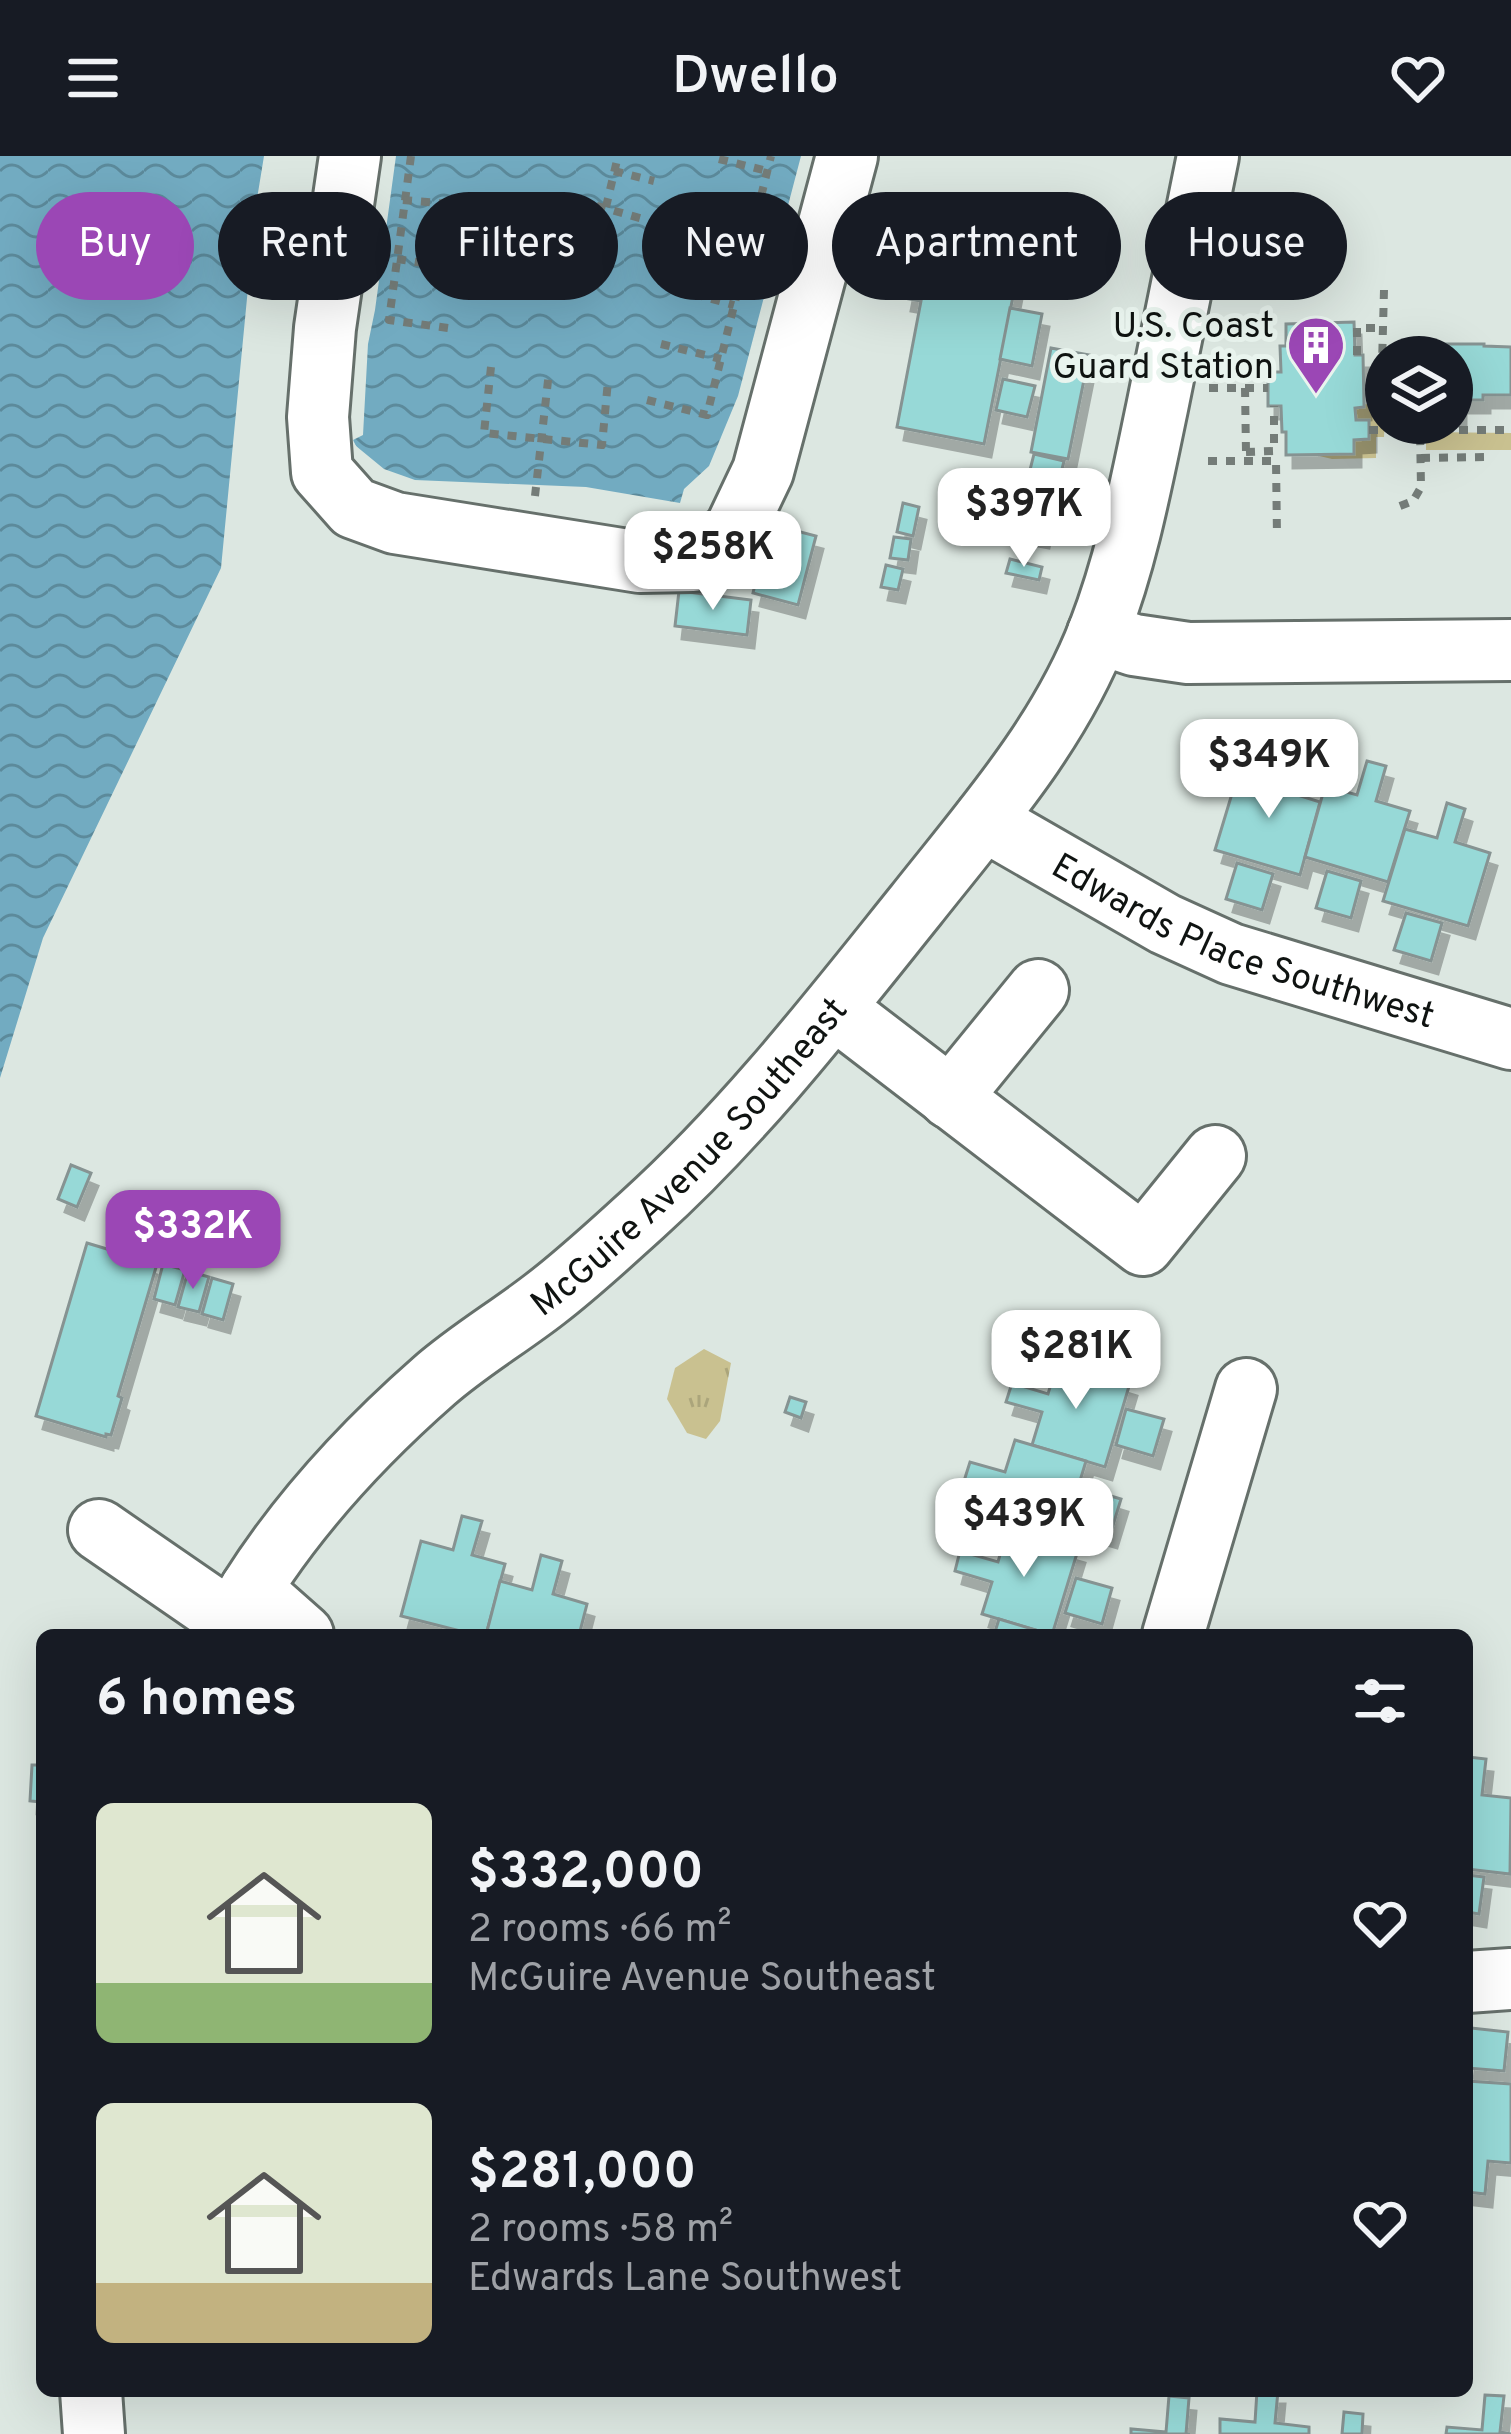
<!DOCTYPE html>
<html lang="en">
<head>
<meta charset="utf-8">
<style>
  :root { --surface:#171b24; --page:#20242c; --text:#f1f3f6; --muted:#9ea1a6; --accent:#9b47b5 }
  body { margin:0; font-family:Overpass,sans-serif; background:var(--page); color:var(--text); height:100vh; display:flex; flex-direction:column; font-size:45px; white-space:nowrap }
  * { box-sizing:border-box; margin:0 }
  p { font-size:39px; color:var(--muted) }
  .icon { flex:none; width:66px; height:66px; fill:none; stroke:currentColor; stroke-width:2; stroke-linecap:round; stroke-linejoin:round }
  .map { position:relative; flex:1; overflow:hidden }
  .side { position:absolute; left:36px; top:1473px; width:1437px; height:768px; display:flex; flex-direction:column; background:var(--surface); border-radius:18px; box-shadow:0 12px 48px #0002 }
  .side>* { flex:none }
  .top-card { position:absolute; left:36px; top:36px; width:1440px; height:108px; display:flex; gap:24px }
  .controls { position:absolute; left:1365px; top:180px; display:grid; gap:24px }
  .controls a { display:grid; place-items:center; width:108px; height:108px; border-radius:50%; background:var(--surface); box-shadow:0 12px 48px #0002; font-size:60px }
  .price { position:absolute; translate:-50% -102px; padding:0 27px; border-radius:24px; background:#fff; color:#222; font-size:39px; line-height:78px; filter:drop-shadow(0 3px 6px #0008) }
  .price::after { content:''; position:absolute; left:50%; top:72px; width:36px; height:27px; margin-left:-18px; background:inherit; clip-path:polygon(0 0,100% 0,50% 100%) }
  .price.current { background:var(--accent); color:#fff }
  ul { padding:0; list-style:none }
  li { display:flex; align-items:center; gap:36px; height:300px; padding:0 60px }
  li span { display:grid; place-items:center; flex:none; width:336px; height:240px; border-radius:18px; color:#555 }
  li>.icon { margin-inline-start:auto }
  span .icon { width:144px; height:144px; fill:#fffc; stroke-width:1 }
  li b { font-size:51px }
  h2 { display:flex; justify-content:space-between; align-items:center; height:144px; padding:0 60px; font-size:51px }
  .pill { padding:0 42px; border-radius:54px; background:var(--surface); box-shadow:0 12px 48px #0002; font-size:42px; line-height:108px }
  .pill.current { background:var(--accent); color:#fff }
  header { display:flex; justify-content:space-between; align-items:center; height:156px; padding:0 60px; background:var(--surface); font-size:54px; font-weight:600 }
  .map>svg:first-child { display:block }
  .park { fill:url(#park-tufts) }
  .garden { fill:#c9c190 }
  .water { fill:url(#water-waves) }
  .pier { fill:#dce7e1 }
  .building { fill:#97d9d7; stroke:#869392; stroke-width:3; filter:url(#shadow) }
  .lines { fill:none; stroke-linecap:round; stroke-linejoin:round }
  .minor-casing { stroke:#66706b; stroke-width:66 }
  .path { stroke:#747c78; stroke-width:8; stroke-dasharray:9 9; stroke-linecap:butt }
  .minor { stroke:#fff; stroke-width:60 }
  .labels { text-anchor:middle; stroke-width:10; stroke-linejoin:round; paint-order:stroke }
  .poi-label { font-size:36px; fill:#0f1311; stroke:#e9f4ee; text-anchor:end }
  .street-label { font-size:36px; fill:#0f1311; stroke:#e9f4ee }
</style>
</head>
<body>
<header><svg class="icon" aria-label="menu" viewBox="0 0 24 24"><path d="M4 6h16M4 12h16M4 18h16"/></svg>Dwello<svg class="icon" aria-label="heart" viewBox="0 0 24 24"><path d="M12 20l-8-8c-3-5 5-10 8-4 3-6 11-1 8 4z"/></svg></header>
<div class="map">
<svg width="1511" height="2278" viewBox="0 0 1511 2278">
  <defs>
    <pattern id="park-tufts" width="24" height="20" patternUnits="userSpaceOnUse" patternTransform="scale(3)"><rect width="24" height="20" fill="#c9c190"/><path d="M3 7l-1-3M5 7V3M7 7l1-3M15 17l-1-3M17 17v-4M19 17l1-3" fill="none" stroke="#aba57b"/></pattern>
    <pattern id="water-waves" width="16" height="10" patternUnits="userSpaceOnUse" patternTransform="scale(3)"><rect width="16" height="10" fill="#72abc1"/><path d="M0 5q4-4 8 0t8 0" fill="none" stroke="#5c8a9b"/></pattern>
    <filter id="shadow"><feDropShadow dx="7" dy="13" stdDeviation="0" flood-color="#0004"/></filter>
  </defs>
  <rect width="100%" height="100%" fill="#dce7e1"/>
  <polygon class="park" points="704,1193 731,1207 720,1265 706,1283 687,1277 667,1243 675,1212"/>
  <g class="garden">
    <polygon points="1364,248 1375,249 1385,259 1384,281 1376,281 1376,302 1332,303 1311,298 1353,298 1354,284 1369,283 1369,265 1356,264 1355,252 1364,251"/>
    <polygon points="1426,276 1511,277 1511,294 1426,294"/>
  </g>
  <g class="water">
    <polygon points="0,0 264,0 256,49 221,412 43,782 0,922"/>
    <polygon points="387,0 818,0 749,269 695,369 619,355 384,327 353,286"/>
  </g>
  <polygon class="pier" points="381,0 396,0 375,154 368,188 363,279 353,284 356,290 384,313 415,324 586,331 680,347 684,333 709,310 738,240 801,0 824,0 737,310 708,360 695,376 664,382 647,368 624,360 523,348 467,349 432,346 380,332 347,287"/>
  <g class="building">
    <polygon points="990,101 1030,109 1026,127 986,119"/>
    <polygon points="911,107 928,110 928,108 1016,125 984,288 897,271 921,145 904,142"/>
    <polygon points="1010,152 1042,158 1032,210 1000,203"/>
    <polygon points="1354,166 1355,199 1363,199 1364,248 1364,251 1355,252 1356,264 1369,264 1369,283 1354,284 1354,298 1286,299 1286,276 1282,276 1281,250 1268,250 1268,216 1281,216 1280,190 1286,190 1286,168"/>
    <polygon points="1396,188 1484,188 1484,190 1511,191 1511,239 1483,239 1483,244 1459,244 1459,257 1452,257 1452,201 1396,201"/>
    <polygon points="1051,192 1089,199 1068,303 1031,296"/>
    <polygon points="1003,223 1035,230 1027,261 996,254"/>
    <polygon points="1034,298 1064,305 1051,357 1021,350"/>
    <polygon points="903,347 919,351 913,380 897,376"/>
    <polygon points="1023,357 1046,361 1042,379 1020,375"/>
    <polygon points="770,368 816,380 798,449 753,437"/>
    <polygon points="894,381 911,383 908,404 890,402"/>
    <polygon points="1010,403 1042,411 1039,424 1006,417"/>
    <polygon points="886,409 903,413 898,434 881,431"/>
    <polygon points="679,435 751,444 747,479 675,470"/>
    <polygon points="1279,596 1298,601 1288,636 1320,646 1300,719 1215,694 1237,621 1268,630"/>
    <polygon points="1367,605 1386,610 1376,645 1410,655 1388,726 1305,701 1325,630 1357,639"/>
    <polygon points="1447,647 1465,653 1455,686 1490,697 1468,770 1383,745 1405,673 1437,682"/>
    <polygon points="1237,707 1273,718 1262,754 1226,743"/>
    <polygon points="1327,715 1361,725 1351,762 1316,752"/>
    <polygon points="1406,757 1442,767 1431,805 1394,794"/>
    <polygon points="71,1009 91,1017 77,1051 58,1043"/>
    <polygon points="87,1087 157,1108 118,1240 122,1242 111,1279 106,1278 106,1281 36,1260"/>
    <polygon points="163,1108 185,1114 175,1149 154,1143"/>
    <polygon points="188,1115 209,1121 199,1156 178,1151"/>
    <polygon points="212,1122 233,1128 223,1164 202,1158"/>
    <polygon points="1058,1205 1130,1227 1105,1311 1032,1289 1042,1256 1006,1246 1012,1227 1048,1238"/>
    <polygon points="790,1241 806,1246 801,1262 785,1256"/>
    <polygon points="1126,1253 1164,1263 1153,1300 1116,1289"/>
    <polygon points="1015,1284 1086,1305 1061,1388 991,1369 1000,1336 964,1325 970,1306 1005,1316"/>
    <polygon points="1084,1332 1121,1343 1110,1379 1073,1368"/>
    <polygon points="462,1360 482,1365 472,1399 505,1408 486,1479 476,1479 401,1460 421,1385 453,1394"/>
    <polygon points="1007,1374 1078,1394 1052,1479 982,1458 992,1426 955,1415 960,1395 998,1406"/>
    <polygon points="541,1399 562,1405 553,1438 587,1448 579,1479 486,1479 500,1425 532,1434"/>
    <polygon points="1076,1422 1112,1432 1102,1468 1065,1457"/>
    <polygon points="999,1463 1052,1479 1053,1479 994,1479"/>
    <polygon points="1468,1601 1486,1603 1482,1639 1511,1642 1510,1718 1467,1713"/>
    <polygon points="32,1609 42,1609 42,1646 30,1645"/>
    <polygon points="1467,1719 1484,1721 1479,1758 1467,1756"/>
    <polygon points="1471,1872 1508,1876 1504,1915 1467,1912"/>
    <polygon points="1467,1925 1511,1928 1511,2007 1488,2005 1485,2038 1467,2036"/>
    <polygon points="1257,2235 1278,2235 1275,2267 1309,2271 1309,2278 1220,2278 1220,2263 1255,2266"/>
    <polygon points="1485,2239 1504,2240 1500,2276 1511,2278 1446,2278 1447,2271 1482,2274"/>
    <polygon points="1169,2240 1189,2242 1186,2278 1190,2278 1131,2278 1131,2273 1166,2276"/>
    <polygon points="1344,2256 1363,2258 1362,2278 1342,2278"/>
  </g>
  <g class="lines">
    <defs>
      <g id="minor">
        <polyline points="350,0 325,172 318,261 322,316 354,352 395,367 640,406 693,405 734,376 763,315 847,0"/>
        <polyline points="1098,477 1134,489 1188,497 1511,494"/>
        <path id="s1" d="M984 664 1165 768 1231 798 1511 883"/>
        <polyline points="834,852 1143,1089 1215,1000"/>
        <polyline points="950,942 1038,834"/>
        <polyline points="99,1374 231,1465"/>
        <polyline points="251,1433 303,1479"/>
        <path id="s2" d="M224 1479C275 1383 352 1297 434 1225 468 1195 509 1171 545 1143 579 1117 611 1087 642 1059 745 966 830 856 916 749 984 663 1059 579 1099 475 1127 403 1141 328 1157 252 1174 168 1191 84 1208 0"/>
        <polyline points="1173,1479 1246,1233"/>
        <polyline points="1467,1826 1511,1823"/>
        <polyline points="91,2235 94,2278"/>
      </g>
    </defs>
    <use href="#minor" class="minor-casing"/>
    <g class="path">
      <polyline points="411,0 389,164 455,173"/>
      <polyline points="719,3 767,15"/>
      <polyline points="614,15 654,25"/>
      <polyline points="562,40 643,63"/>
      <polyline points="403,44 474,50"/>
      <polyline points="606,51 618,0"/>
      <polyline points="715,52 756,63"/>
      <polyline points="704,94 745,105"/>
      <polyline points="397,103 463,113"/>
      <polyline points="1384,134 1381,246 1386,246"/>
      <polyline points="694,138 734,149"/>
      <polyline points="661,188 721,203"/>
      <polyline points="1357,199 1357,172 1382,172"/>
      <polyline points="491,211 484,277 602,289 608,225"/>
      <polyline points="1209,232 1268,232"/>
      <polyline points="1245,232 1246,296"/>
      <polyline points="647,244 707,259 771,0"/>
      <polyline points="1369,274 1511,274"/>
      <polyline points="1246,296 1274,295 1274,250"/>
      <polyline points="1421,302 1489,301"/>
      <polyline points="1208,305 1276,305 1277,380"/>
      <polyline points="535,340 549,216"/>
      <polyline points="1400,350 1413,345 1421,331 1420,274"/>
    </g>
    <use href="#minor" class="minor"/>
  </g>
  <defs>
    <symbol id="building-pin" viewBox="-11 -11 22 30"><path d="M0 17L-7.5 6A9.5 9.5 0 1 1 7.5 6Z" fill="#9b47b5" stroke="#e9f4ee"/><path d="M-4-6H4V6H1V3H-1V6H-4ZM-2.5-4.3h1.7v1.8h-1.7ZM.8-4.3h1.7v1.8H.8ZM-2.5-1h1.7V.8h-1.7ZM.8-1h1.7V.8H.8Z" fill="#fff"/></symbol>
  </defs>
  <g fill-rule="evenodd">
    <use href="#building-pin" x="1283" y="156" width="66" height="90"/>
  </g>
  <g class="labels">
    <g class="poi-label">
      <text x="1274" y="181">U.S. Coast<tspan x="1274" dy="41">Guard Station</tspan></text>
    </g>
    <g class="street-label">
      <text dy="13" stroke="none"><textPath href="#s1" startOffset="288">Edwards Place Southwest</textPath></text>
      <text dy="13" stroke="none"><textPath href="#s2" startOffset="672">McGuire Avenue Southeast</textPath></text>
    </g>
  </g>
</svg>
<div class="controls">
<a><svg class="icon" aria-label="layers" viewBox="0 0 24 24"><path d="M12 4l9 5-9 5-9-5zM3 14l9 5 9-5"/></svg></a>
</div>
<b class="price" style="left:1024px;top:414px">$397K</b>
<b class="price" style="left:713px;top:457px">$258K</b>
<b class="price" style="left:1269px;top:665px">$349K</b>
<b class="price current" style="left:193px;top:1136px">$332K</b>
<b class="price" style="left:1076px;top:1256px">$281K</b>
<b class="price" style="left:1024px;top:1424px">$439K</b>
<div class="top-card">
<a class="pill current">Buy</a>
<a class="pill">Rent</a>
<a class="pill">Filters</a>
<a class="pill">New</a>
<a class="pill">Apartment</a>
<a class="pill">House</a>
</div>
<section class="side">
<h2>6 homes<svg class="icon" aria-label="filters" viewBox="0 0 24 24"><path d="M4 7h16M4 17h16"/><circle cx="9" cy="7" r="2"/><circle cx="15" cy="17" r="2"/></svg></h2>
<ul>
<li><span style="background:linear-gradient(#dfe7d0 75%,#8fb573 0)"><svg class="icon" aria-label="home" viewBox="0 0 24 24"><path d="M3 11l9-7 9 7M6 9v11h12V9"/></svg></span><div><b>$332,000</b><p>2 rooms · 66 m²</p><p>McGuire Avenue Southeast</p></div><svg class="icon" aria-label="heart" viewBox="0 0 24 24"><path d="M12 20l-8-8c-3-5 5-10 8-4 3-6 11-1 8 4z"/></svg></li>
<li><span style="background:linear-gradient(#dfe7d0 75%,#c2b280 0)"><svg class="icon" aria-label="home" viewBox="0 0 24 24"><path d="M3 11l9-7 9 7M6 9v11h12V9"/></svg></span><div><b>$281,000</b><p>2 rooms · 58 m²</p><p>Edwards Lane Southwest</p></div><svg class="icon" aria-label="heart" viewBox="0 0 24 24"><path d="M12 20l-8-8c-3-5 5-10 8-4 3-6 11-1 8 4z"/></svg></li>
</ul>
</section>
</div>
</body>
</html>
